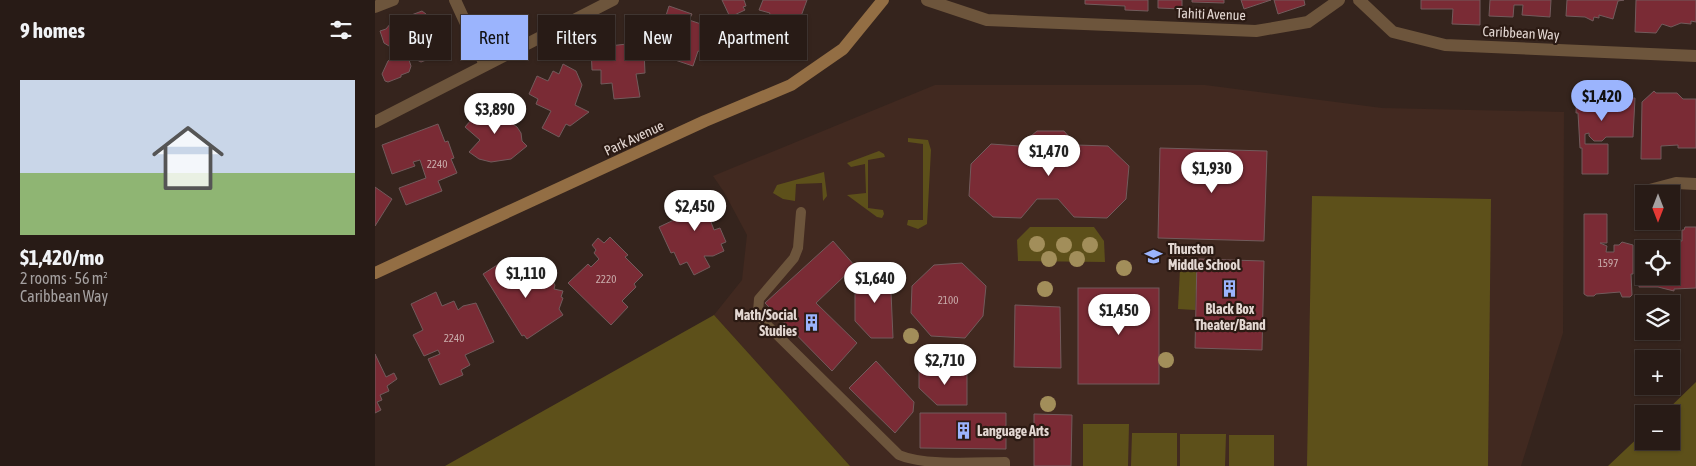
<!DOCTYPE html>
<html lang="en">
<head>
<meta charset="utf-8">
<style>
  :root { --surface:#281b16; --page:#30241f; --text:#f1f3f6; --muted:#a5a1a1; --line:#443935; --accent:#9bb4fd }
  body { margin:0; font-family:"Asap Condensed",sans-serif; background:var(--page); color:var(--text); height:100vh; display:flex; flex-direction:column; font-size:19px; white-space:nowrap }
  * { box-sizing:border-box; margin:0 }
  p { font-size:16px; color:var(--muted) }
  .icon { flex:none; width:28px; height:28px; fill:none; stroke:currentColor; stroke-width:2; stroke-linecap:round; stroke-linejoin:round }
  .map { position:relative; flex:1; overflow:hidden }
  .details { display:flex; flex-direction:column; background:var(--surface); width:375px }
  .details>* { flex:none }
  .banner { position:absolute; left:15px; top:15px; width:475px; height:45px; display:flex; gap:10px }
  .needle { width:32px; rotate:180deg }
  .controls { position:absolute; left:1260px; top:185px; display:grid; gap:10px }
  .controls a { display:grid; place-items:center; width:45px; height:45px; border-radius:0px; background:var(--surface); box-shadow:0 1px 4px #0004,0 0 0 1px var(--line); font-size:25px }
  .price { position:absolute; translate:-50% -42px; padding:0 11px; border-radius:18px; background:#fff; color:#222; font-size:16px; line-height:32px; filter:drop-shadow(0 1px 2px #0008) }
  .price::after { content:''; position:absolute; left:50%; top:30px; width:15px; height:11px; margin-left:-8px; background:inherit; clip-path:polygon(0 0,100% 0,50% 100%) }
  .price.on { background:var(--accent); color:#111 }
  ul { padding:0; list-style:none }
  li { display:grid; align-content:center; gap:10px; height:265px; padding:0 20px }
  li span { display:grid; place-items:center; height:155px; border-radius:0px; color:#555 }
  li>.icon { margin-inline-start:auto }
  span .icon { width:90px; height:90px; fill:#fffc; stroke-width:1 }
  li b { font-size:21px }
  h2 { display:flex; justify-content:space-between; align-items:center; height:60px; padding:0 20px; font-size:21px }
  .pill { padding:0 18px; border-radius:0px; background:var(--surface); box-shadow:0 1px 4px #0004,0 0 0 1px var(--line); font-size:18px; line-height:45px }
  .pill.on { background:var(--accent); color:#111 }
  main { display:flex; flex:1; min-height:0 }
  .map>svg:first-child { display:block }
  .built { fill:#412920 }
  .green { fill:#5d501a }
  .building { fill:#7a2b35; stroke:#725b5c }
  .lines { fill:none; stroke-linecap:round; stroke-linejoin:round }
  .lane { stroke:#6d553c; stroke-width:10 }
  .street { stroke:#6d553c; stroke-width:12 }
  .secondary { stroke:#936e44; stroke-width:12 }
  .tree { fill:#a28e5a }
  .labels { text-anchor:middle; stroke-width:4.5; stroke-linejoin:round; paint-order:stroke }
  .number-label { font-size:11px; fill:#c9acab }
  .street-label { font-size:14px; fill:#e3d7d2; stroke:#2b1a13 }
  .poi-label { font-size:14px; font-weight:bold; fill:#e3d7d2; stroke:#2b1a13; text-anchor:start }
</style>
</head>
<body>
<main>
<section class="details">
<h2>9 homes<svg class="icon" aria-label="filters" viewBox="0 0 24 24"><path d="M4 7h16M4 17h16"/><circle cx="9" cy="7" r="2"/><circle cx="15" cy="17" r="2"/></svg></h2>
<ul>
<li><span style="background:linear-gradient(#c9d6e8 60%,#8fb573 0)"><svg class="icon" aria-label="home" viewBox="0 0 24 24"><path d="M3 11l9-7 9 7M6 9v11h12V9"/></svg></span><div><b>$1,420/mo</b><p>2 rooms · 56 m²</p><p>Caribbean Way</p></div></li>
</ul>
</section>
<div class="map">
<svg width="1321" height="466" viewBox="0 0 1321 466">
  <rect width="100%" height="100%" fill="#35241d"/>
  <polygon class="built" points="560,85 830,85 1007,108 1189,112 1188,333 1146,466 475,466 339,315 367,280 372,235 349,192 338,176"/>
  <g class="green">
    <polygon points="533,138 553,140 556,150 552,224 543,229 532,225 533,220 548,220 548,144 533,142"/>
    <polygon points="504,151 509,154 510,157 493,160 493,208 508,210 509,214 507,218 502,217 472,195 491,193 490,164 476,167 472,163"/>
    <polygon points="449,172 452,196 448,201 447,183 421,184 420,201 408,199 398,193 402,185"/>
    <polygon points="937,196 1116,199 1113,466 932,466"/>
    <polygon points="655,227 719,227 729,241 730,262 643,261 642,240"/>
    <polygon points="805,268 822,268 820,310 803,309"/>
    <polygon points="339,315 475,466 70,466"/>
    <polygon points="1321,382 1321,466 1233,466 1269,432 1269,441 1296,441 1296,414 1288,414"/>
    <polygon points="708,424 754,424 753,466 708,466"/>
    <polygon points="757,433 802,433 802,466 756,466"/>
    <polygon points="805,434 851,434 850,466 805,466"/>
    <rect x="854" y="435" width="45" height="31"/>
  </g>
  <g class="building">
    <polygon points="347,0 369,0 371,6 368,7 370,10 355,17"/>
    <polygon points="388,0 432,0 422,27 393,18 395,13 384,10"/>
    <polygon points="710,0 773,0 773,11 750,10 750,6 710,4"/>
    <polygon points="783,0 807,0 807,9 783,8"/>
    <polygon points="817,0 849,0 849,3 817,2"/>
    <polygon points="866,0 896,0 869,9"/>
    <polygon points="899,0 929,0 930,5 903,14"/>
    <polygon points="1046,0 1105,0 1105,25 1077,24 1078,9 1046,9"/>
    <polygon points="1115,0 1176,0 1175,17 1147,15 1148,5 1139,5 1138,17 1114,16"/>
    <polygon points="1192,0 1249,0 1243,1 1238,19 1224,15 1224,18 1219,17 1218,21 1210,17 1191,16"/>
    <polygon points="1261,0 1321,0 1321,22 1316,21 1316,24 1306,23 1296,27 1287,24 1281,33 1260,32"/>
    <polygon points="294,6 317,14 314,20 338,28 330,53 323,51 318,66 297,59 302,45 289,41 295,27 288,25"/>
    <polygon points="47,11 51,14 59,35 63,37 62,41 53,44 59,57 46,62 38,58 34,60 36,66 34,72 26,75 26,77 13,82 10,81 7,74 13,61 20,56 17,54 16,50 22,46 21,43 14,46 9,43 5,31 11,29 16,23 19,24 23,20"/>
    <polygon points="252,44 252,52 269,51 270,73 261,74 265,97 239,99 237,83 226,84 226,70 217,70 216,48"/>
    <polygon points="188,64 201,71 207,85 200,105 214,112 195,126 191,124 184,137 167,128 176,111 161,104 163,99 154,94 162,76 173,81 178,71 184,74"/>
    <polygon points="1202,84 1247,84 1246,87 1250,87 1250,98 1260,98 1258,137 1231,137 1227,141 1219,141 1214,136 1214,133 1210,134 1210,144 1233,144 1233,174 1207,174 1207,148 1205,148 1203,113 1201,113"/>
    <polygon points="1279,91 1281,93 1302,93 1308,99 1321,99 1321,148 1303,148 1303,145 1286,146 1286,159 1266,159 1267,102"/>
    <polygon points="123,99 123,106 134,106 128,120 135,122 142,127 146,133 147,141 152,146 136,159 116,162 104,159 94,152 105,140 90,127 96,120 103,124 104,122 101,120 104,116 104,112 112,104"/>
    <polygon points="63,124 70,142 73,141 79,158 76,159 82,173 63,181 67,191 31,205 24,188 51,178 45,160 38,162 40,166 17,174 7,145"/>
    <polygon points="662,131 689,131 701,145 733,146 754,166 751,199 732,218 699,217 683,199 662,199 646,218 618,217 594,196 596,164 616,144 644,146"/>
    <polygon points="785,148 892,151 889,241 783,238"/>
    <polygon points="0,187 17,199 0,226"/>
    <polygon points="331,191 334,196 339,193 348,212 342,214 344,219 336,222 339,230 345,228 351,242 346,244 349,251 338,256 329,256 335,267 319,275 312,262 305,265 299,252 296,253 284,227 301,219 296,208"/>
    <polygon points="1209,214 1232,214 1232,243 1225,243 1232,246 1231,252 1239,252 1239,245 1244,245 1247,242 1258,245 1258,274 1256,274 1257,295 1255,297 1247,297 1245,292 1221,294 1219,296 1212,296 1209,294"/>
    <polygon points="1310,227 1321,227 1321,288 1299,289 1299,291 1283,287 1264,287 1265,242 1286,243 1286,249 1269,249 1269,276 1296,276 1296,253 1297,255 1305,255 1305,241 1307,241 1307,230 1309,230"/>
    <polygon points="235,237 253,255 250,257 268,275 259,284 261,287 247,301 253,307 236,325 193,283 213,264 216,267 224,259 219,253 221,250 217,245 223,238 229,243"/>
    <polygon points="458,241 480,266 441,303 482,343 457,371 390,303"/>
    <polygon points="822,259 889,261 887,350 820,348"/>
    <polygon points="130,260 147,286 169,269 180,285 179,289 188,291 186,297 188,298 184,309 188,315 152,339 149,335 147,336 108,274"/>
    <polygon points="587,263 611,286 608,316 590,338 556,336 536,313 537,286 559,265"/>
    <polygon points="499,269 515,269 518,338 496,338 480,321 480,286"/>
    <rect x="703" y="288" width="81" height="96"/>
    <polygon points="61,292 67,306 79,301 83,310 88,306 101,303 119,342 90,355 95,365 86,370 88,375 65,385 53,359 65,354 63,350 49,356 38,335 48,330 36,304"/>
    <polygon points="640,305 685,307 686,368 639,367"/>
    <polygon points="0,354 11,377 19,373 22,379 12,386 14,391 5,395 7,400 2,402 6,410 0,413"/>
    <polygon points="501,361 539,402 538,412 520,433 474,388"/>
    <polygon points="544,369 592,369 592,405 562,405 544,388"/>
    <polygon points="545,413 631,413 631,449 545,448"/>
    <polygon points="659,414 697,415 696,466 659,466"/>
  </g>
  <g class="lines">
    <path class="lane" d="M426 212 423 248 419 258 384 299 383 312 390 323 524 455C550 466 601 462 630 462V466"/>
    <g class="street">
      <polyline points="80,0 110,65"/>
      <polyline points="552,0 612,20 881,31 933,22 964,0"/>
      <polyline points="984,0 1018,32 1070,45 1321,56"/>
      <polyline points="0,7 18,0"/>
      <polyline points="0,122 238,0"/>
      <polyline points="1267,192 1301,183 1321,184"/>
    </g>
    <polyline class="secondary" points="0,273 330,121 416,85 468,49 508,0"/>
  </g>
  <g class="tree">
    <circle cx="662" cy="244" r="8"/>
    <circle cx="689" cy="245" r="8"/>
    <circle cx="715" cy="245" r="8"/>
    <circle cx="674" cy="259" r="8"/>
    <circle cx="702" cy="259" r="8"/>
    <circle cx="749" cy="268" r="8"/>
    <circle cx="670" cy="289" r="8"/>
    <circle cx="536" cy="336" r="8"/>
    <circle cx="791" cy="360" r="8"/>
    <circle cx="673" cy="404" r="8"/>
  </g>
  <defs>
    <symbol id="school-bare" viewBox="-9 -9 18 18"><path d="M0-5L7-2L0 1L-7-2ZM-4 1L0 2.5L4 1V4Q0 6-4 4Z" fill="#9bb4fd" stroke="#2b1a13" stroke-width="2.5" paint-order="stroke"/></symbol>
    <symbol id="building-bare" viewBox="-9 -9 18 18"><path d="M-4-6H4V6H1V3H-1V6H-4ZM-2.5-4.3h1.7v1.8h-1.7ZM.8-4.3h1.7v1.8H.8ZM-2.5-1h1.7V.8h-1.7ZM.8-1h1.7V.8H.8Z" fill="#9bb4fd" stroke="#2b1a13" stroke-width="2.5" paint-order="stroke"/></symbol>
  </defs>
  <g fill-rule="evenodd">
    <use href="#school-bare" x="766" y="244" width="25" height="25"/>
    <use href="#building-bare" x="842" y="276" width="25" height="25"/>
    <use href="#building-bare" x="424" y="310" width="25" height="25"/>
    <use href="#building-bare" x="576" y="418" width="25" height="25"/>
  </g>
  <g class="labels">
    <g class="number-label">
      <text x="62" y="168">2240</text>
      <text x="1233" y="267">1597</text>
      <text x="231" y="283">2220</text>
      <text x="573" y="304">2100</text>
      <text x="79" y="342">2240</text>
    </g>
    <g class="street-label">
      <text transform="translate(836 14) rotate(2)" y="5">Tahiti Avenue</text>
      <text transform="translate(1146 33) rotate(3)" y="5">Caribbean Way</text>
      <text transform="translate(259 138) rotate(-25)" y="5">Park Avenue</text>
    </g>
    <g class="poi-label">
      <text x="793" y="254">Thurston<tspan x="793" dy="16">Middle School</tspan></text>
      <text x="855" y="314" text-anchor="middle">Black Box<tspan x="855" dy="16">Theater/Band</tspan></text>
      <text x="422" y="320" text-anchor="end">Math/Social<tspan x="422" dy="16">Studies</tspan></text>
      <text x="602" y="436">Language Arts</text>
    </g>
  </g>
</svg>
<div class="controls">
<a><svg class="needle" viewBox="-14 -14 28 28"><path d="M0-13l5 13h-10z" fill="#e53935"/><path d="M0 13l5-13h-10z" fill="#a5a1a1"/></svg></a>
<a><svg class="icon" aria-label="locate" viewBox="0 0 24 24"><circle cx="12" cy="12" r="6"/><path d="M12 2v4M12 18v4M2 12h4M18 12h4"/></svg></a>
<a><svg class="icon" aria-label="layers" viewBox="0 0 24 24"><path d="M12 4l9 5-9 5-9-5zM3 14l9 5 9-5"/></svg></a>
<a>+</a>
<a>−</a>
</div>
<b class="price on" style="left:1227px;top:122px">$1,420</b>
<b class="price" style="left:120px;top:135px">$3,890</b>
<b class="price" style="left:674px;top:177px">$1,470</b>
<b class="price" style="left:837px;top:194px">$1,930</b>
<b class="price" style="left:320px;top:232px">$2,450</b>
<b class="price" style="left:151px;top:299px">$1,110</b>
<b class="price" style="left:500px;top:304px">$1,640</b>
<b class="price" style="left:744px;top:336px">$1,450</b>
<b class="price" style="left:570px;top:386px">$2,710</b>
<div class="banner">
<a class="pill">Buy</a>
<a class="pill on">Rent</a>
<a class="pill">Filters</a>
<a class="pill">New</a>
<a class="pill">Apartment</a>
</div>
</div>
</main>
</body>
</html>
